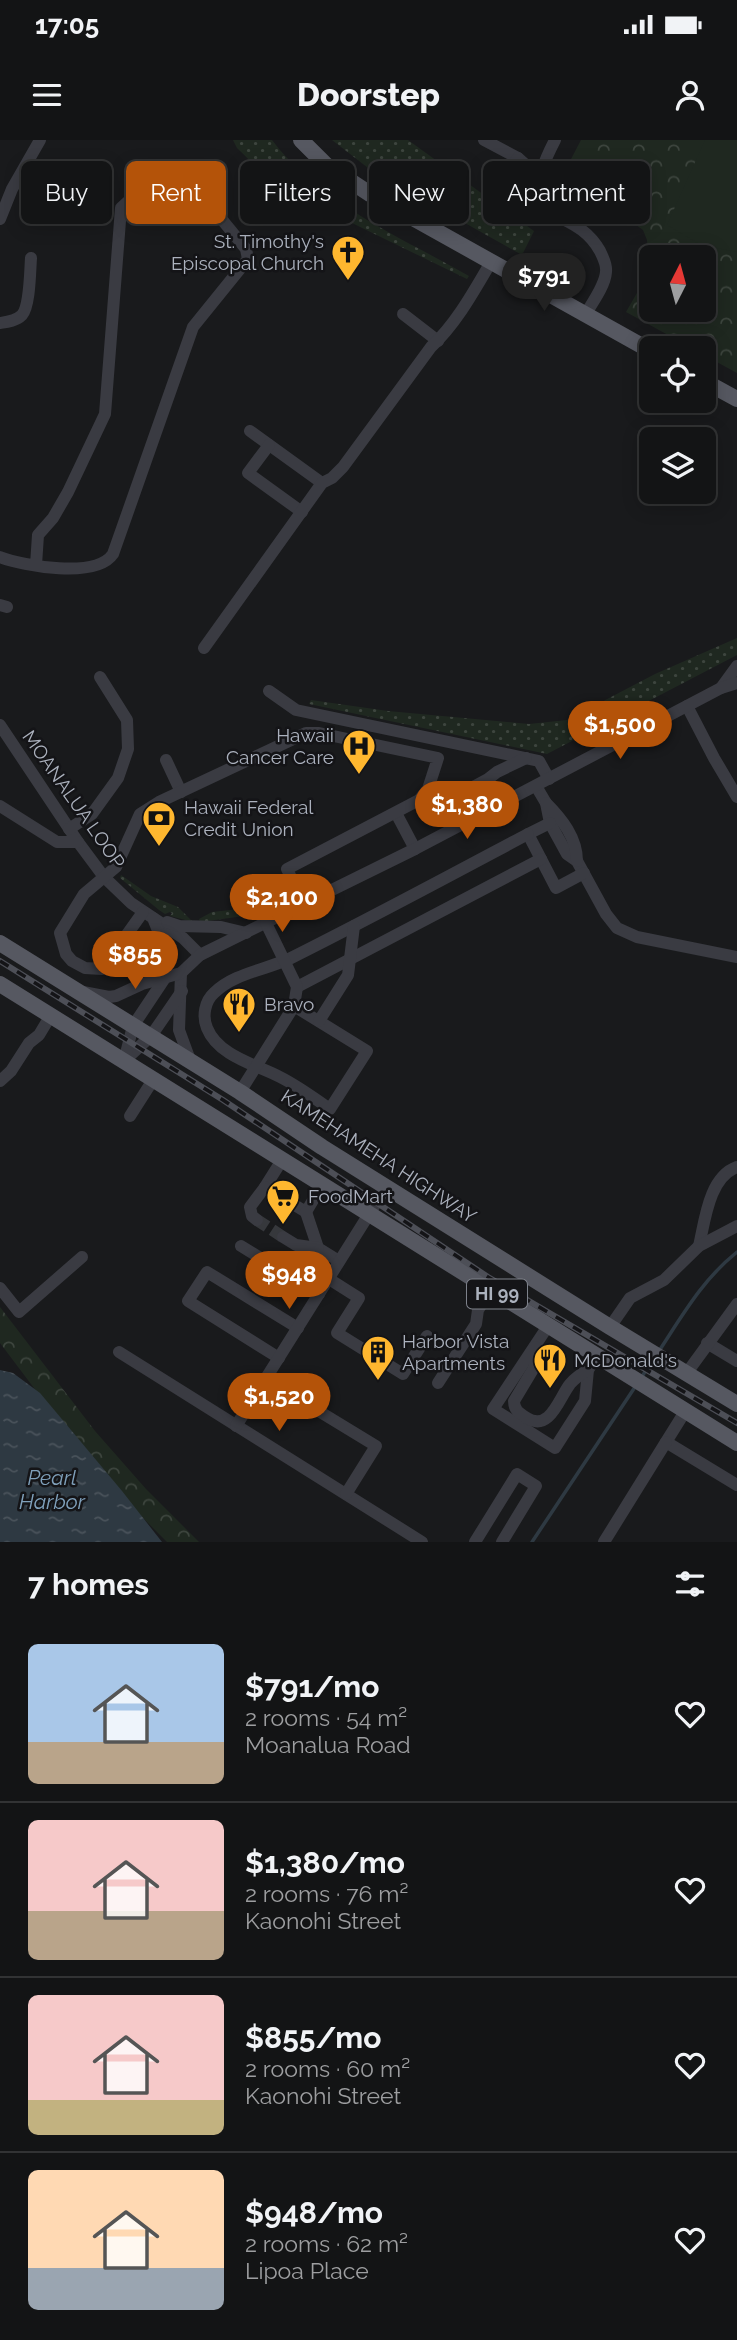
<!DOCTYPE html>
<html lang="en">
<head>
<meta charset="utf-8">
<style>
  :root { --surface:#131415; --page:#202122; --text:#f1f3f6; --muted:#9d9ea0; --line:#323334; --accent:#b45309 }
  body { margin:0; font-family:Raleway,sans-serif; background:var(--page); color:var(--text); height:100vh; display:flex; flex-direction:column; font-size:26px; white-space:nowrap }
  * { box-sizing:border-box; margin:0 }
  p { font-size:23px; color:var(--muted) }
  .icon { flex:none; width:38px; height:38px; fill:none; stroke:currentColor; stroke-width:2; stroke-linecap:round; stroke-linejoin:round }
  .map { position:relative; height:1402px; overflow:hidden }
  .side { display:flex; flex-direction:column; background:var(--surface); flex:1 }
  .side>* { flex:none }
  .guide { position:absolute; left:21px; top:21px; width:696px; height:63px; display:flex; gap:14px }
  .needle { width:46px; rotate:6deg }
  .buttons { position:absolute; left:639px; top:105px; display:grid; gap:14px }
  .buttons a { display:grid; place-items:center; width:77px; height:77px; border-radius:10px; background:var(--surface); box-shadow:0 4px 18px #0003,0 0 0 2px var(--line); font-size:35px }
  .price { position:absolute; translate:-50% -60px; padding:0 16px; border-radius:24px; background:var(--accent); color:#fff; font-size:23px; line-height:46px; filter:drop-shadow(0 2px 4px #0008) }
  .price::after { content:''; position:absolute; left:50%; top:42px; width:21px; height:16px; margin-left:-10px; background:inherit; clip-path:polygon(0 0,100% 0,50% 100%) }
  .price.on { background:#222; color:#fff }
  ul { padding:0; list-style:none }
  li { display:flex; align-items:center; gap:21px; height:175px; padding:0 28px }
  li+li { border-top:2px solid var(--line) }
  li span { display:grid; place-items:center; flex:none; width:196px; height:140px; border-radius:10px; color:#555 }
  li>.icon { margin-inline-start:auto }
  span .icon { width:84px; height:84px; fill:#fffc; stroke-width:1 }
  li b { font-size:30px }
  h2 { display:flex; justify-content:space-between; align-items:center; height:84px; padding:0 28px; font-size:30px }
  .tag { padding:0 24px; border-radius:10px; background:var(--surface); box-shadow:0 4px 18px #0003,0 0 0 2px var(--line); font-size:24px; line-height:63px }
  .tag.on { background:var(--accent); color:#fff }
  .status { display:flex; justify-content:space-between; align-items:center; height:49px; padding:0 35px; background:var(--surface); direction:ltr }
  .status svg { height:19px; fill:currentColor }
  header { display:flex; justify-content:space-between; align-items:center; height:91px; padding:0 28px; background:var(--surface); font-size:32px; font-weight:800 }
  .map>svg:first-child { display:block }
  .grass { fill:url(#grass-dots) }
  .forest { fill:url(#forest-crowns); fill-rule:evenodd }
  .pitch { fill:#1f2820 }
  .water { fill:url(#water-ripples) }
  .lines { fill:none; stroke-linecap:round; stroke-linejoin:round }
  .stream { stroke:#2e3942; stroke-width:3.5 }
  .minor-tunnel { stroke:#36383c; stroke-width:12; stroke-dasharray:12 6; stroke-linecap:butt }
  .minor { stroke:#3a3b42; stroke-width:12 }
  .major { stroke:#565861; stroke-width:16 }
  .rail-casing { stroke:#4d4f57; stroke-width:6 }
  .rail { stroke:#141417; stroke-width:3.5; stroke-dasharray:10; stroke-linecap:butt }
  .labels { text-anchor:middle; stroke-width:5; stroke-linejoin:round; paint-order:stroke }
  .shield { fill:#141417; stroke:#7e828b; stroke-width:2 }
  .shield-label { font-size:18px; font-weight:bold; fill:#abb1bd }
  .poi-label { font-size:19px; fill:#abb1bd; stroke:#141417; text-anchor:start }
  .street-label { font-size:19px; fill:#abb1bd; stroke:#141417 }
  .water-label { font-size:21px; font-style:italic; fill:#7fa0bb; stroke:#141417 }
</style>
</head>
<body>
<div class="status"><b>17:05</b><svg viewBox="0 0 49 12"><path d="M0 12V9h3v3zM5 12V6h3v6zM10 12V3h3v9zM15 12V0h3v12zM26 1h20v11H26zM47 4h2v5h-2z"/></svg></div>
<header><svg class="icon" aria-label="menu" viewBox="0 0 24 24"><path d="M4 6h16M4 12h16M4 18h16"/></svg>Doorstep<svg class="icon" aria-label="person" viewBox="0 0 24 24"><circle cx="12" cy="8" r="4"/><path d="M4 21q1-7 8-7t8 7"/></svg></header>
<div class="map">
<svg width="737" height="1402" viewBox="0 0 737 1402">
  <defs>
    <pattern id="grass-dots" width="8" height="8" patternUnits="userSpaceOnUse" patternTransform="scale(1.75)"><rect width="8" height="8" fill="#1f2820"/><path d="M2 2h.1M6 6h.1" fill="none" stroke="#3d453e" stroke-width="1.8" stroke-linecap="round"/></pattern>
    <pattern id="forest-crowns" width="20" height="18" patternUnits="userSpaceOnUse" patternTransform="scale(1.75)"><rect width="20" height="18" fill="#1f2820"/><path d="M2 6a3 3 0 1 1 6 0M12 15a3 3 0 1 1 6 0" fill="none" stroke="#3d453e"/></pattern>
    <pattern id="water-ripples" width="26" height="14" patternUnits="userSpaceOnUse" patternTransform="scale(1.75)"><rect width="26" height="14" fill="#2e3942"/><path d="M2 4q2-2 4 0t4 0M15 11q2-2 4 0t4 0" fill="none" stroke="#4a535b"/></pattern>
  </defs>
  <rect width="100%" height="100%" fill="#191a1c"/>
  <g class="grass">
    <path d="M233 0H272C320 64 401 97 469 136L467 139 315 65 306 75 237 8Z"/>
    <polygon points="332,0 408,0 534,91 522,115 372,31"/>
    <polygon points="737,498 737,515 547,614 309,564 311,560 388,571 529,584 567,580 655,534"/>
    <polygon points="121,735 151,756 178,767 193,782 170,776 172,773 170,772 165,774 159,770 120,738"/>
    <polygon points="284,754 285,757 244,776 200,782 199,779 212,772 248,768"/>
  </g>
  <g class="forest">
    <path d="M581 0H737V233L704 215V208H692L626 172 645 139 648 115 647 100 643 90 628 79 558 44ZM651 117H704V170H651Z"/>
    <polygon points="0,1167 95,1291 146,1349 199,1402 167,1402 122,1357 71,1297 0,1203"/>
  </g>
  <polygon class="pitch" points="705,0 737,0 737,112 701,105 667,85"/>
  <polygon class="water" points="0,1230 13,1233 40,1253 122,1351 162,1402 0,1402"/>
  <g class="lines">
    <g class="stream">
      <path d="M659 1211C682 1176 703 1139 737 1112"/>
      <polyline points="641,1238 654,1218"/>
      <polyline points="532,1402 635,1247"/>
    </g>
    <polyline class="minor-tunnel" points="257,1080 283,1097"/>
    <g class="minor">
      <polyline points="484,0 518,18 538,36"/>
      <path d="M555 0C507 93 571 59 600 111 603 118 607 124 606 132 605 146 592 163 585 175"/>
      <polyline points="498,45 518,18"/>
      <polyline points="0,79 12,49 40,0"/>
      <polyline points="403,174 438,201"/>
      <path d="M0 183C7 182 16 181 22 175 30 166 30 131 31 118"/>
      <polyline points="250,291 322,343"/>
      <polyline points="269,305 248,333 302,372"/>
      <path d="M0 417C24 426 96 439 113 414L193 187 248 119 246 109 178 26 133 57 121 68 105 274 68 352 53 378 38 395 36 425"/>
      <polyline points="0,465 7,467"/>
      <path d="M204 508 322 343 332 338 343 327 431 207C456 184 474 151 491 122"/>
      <polyline points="721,548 737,526"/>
      <polyline points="269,551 296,570 539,621 549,639"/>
      <polyline points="687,566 714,618 737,657"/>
      <polyline points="0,585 78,702 104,737 131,763 183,798 200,815"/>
      <polyline points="166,620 181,652"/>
      <polyline points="536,646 546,663 550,683 567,714 577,721 606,774 617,788 637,797 737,817"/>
      <polyline points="424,655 447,661 488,639 497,632 526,618"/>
      <path d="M546 663C562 679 577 698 577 721"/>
      <polyline points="0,666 57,702 78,702"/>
      <polyline points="396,673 415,709"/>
      <polyline points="550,683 528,694 556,748 584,733"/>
      <polyline points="69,689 92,674 118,638 128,609 127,580 100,537"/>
      <polyline points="143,772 123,800 114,821 102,829 85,828 72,821 66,814 60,793 84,754 116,727 140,674 159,662 306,593 319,593 438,618 428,649 419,660 287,729 304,765"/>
      <polyline points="153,778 161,798 165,838"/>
      <polyline points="167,782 179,786 221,787 246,793"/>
      <polyline points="181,833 179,890 190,920"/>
      <polyline points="297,847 541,719"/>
      <polyline points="83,852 109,857 116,856 142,844 181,833 200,815 415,709 721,548 737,543"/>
      <path d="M294 866 367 911 330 969C314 958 298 946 280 937 257 925 218 916 207 888 202 876 205 861 214 853 234 833 266 830 291 818 371 778 449 736 528 694"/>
      <polyline points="319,881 348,835 354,786"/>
      <polyline points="125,920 151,896 182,851"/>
      <polyline points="124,921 133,886 165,838"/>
      <polyline points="0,941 11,931 29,903 39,895 51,875"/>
      <polyline points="240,952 294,866 297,847 266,783"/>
      <polyline points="130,976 153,940"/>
      <polyline points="282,1020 265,1047 306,1072 322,1045"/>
      <polyline points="306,1072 318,1108 339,1121"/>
      <polyline points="257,1080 252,1076 250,1067 265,1047"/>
      <polyline points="283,1097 296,1105 318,1108"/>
      <polyline points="241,1106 319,1154"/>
      <path d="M699 1106C705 1080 709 1037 737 1027"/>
      <polyline points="329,1139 359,1158 337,1193 403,1234 427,1196"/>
      <polyline points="0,1148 19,1172 82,1117"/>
      <polyline points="548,1186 493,1269 555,1308 585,1261 588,1230 597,1216"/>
      <polyline points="610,1187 630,1158 664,1140 699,1106 737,1086"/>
      <polyline points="707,1203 737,1221"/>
      <path d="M535 1207V1226L514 1261C514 1270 519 1273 527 1278 550 1292 559 1258 570 1244 575 1238 581 1234 588 1230"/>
      <polyline points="119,1212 422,1402"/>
      <polyline points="279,1218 188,1161 207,1132 298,1188"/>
      <polyline points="686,1234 737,1164"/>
      <polyline points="266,1239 376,1306 346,1354"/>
      <polyline points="438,1243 476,1184 478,1170 491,1150"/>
      <polyline points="686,1270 666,1302 737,1345"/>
      <polyline points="236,1286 386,1047"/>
      <polyline points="475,1402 517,1334 536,1346 502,1402"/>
      <polyline points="604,1402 666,1302"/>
    </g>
    <g class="major">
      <polyline points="301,0 326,25 370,54 651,211"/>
      <polyline points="704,241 737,259"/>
      <polyline points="0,803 240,952 322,1007 610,1187 737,1264"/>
      <polyline points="0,844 737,1303"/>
    </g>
    <defs>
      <polyline id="rail" points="0,821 223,960 488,1137 737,1283"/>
    </defs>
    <use href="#rail" class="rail-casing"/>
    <use href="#rail" class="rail"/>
  </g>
  <defs>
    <symbol id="church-pin" viewBox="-11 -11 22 30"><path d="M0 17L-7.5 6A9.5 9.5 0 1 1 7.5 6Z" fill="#ffb72f" stroke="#141417"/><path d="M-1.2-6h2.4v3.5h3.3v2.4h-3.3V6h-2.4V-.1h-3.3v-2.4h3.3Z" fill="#111"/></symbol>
    <symbol id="hospital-pin" viewBox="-11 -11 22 30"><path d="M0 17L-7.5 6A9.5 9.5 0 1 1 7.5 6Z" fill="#ffb72f" stroke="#141417"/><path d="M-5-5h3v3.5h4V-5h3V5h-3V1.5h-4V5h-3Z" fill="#111"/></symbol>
    <symbol id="bank-pin" viewBox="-11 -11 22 30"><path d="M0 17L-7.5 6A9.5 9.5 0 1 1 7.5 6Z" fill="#ffb72f" stroke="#141417"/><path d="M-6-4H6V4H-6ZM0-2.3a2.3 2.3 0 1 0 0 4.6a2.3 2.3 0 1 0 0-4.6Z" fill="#111"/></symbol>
    <symbol id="restaurant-pin" viewBox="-11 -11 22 30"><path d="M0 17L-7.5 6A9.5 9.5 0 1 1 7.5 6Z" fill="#ffb72f" stroke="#141417"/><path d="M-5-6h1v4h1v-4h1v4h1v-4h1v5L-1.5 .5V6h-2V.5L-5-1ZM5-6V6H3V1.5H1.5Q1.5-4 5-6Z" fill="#111"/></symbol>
    <symbol id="supermarket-pin" viewBox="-11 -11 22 30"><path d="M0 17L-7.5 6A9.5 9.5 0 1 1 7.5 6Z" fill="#ffb72f" stroke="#141417"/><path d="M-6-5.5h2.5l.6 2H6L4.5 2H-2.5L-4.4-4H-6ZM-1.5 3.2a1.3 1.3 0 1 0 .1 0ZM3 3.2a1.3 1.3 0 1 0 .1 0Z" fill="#111"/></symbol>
    <symbol id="building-pin" viewBox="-11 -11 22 30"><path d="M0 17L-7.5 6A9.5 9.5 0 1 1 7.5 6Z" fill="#ffb72f" stroke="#141417"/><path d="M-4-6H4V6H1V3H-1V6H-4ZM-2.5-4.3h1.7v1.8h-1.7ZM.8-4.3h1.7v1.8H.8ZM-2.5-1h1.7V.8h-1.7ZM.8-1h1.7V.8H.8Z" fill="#111"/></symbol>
  </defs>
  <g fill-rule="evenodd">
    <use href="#church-pin" x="329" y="93" width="38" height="52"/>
    <use href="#hospital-pin" x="340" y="587" width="38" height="52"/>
    <use href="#bank-pin" x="140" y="659" width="38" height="52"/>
    <use href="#restaurant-pin" x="220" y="845" width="38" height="52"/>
    <use href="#supermarket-pin" x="264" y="1037" width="38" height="52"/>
    <use href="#building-pin" x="359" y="1193" width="38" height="52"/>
    <use href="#restaurant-pin" x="531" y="1201" width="38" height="52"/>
  </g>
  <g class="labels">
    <rect class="shield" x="467" y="1139.5" width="60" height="29" rx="5"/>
    <g class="shield-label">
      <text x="497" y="1160">HI 99</text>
    </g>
    <g class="poi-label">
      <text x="324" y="108" text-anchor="end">St. Timothy's<tspan x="324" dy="22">Episcopal Church</tspan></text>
      <text x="334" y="602" text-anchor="end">Hawaii<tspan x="334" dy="22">Cancer Care</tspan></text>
      <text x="184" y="674">Hawaii Federal<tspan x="184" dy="22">Credit Union</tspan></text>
      <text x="264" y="871">Bravo</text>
      <text x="308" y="1063">FoodMart</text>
      <text x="402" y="1208">Harbor Vista<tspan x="402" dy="22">Apartments</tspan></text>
      <text x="574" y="1227">McDonald's</text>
    </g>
    <g class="street-label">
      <text transform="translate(74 659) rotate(55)" y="7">MOANALUA LOOP</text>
      <text transform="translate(379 1016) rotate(33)" y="7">KAMEHAMEHA HIGHWAY</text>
    </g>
    <g class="water-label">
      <text x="52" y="1345">Pearl<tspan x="52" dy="24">Harbor</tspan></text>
    </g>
  </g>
</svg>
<div class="buttons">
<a><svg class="needle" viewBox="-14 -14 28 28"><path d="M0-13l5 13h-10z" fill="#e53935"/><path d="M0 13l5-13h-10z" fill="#9d9ea0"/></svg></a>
<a><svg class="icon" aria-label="locate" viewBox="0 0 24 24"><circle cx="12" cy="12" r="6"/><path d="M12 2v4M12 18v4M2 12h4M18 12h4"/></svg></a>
<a><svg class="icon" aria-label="layers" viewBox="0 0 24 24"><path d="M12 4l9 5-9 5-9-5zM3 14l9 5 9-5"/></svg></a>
</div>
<b class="price on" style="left:544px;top:173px">$791</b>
<b class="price" style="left:620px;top:621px">$1,500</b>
<b class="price" style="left:467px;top:701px">$1,380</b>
<b class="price" style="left:282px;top:794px">$2,100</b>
<b class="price" style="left:135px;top:851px">$855</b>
<b class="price" style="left:289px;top:1171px">$948</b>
<b class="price" style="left:279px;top:1293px">$1,520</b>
<div class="guide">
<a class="tag">Buy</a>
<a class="tag on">Rent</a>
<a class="tag">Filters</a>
<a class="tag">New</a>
<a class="tag">Apartment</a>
</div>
</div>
<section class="side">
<h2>7 homes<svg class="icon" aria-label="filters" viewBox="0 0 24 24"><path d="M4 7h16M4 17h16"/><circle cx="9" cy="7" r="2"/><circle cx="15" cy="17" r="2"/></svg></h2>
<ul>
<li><span style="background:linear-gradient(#a9c7e8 70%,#b9a48a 0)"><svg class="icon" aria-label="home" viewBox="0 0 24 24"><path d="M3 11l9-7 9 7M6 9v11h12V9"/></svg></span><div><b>$791/mo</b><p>2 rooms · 54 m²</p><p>Moanalua Road</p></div><svg class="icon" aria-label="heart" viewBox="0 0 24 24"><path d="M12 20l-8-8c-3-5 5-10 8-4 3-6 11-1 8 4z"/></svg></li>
<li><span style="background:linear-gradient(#f6c9c9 65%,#b9a48a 0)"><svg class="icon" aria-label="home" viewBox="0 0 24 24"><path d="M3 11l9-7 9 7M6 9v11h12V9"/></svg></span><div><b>$1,380/mo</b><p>2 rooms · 76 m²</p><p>Kaonohi Street</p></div><svg class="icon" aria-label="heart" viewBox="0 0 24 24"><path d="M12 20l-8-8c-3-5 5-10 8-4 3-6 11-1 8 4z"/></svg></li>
<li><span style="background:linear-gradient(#f6c9c9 75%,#c2b280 0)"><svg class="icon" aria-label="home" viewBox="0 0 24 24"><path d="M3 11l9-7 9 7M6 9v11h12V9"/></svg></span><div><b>$855/mo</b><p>2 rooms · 60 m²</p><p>Kaonohi Street</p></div><svg class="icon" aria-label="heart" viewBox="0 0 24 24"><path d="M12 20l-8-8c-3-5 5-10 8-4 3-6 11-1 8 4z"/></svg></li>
<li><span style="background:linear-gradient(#ffd9b3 70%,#9aa5b1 0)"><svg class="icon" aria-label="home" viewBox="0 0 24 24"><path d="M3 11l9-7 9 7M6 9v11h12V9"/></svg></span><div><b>$948/mo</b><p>2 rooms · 62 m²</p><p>Lipoa Place</p></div><svg class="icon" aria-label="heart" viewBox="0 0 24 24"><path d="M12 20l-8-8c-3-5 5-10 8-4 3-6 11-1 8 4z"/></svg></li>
</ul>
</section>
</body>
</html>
